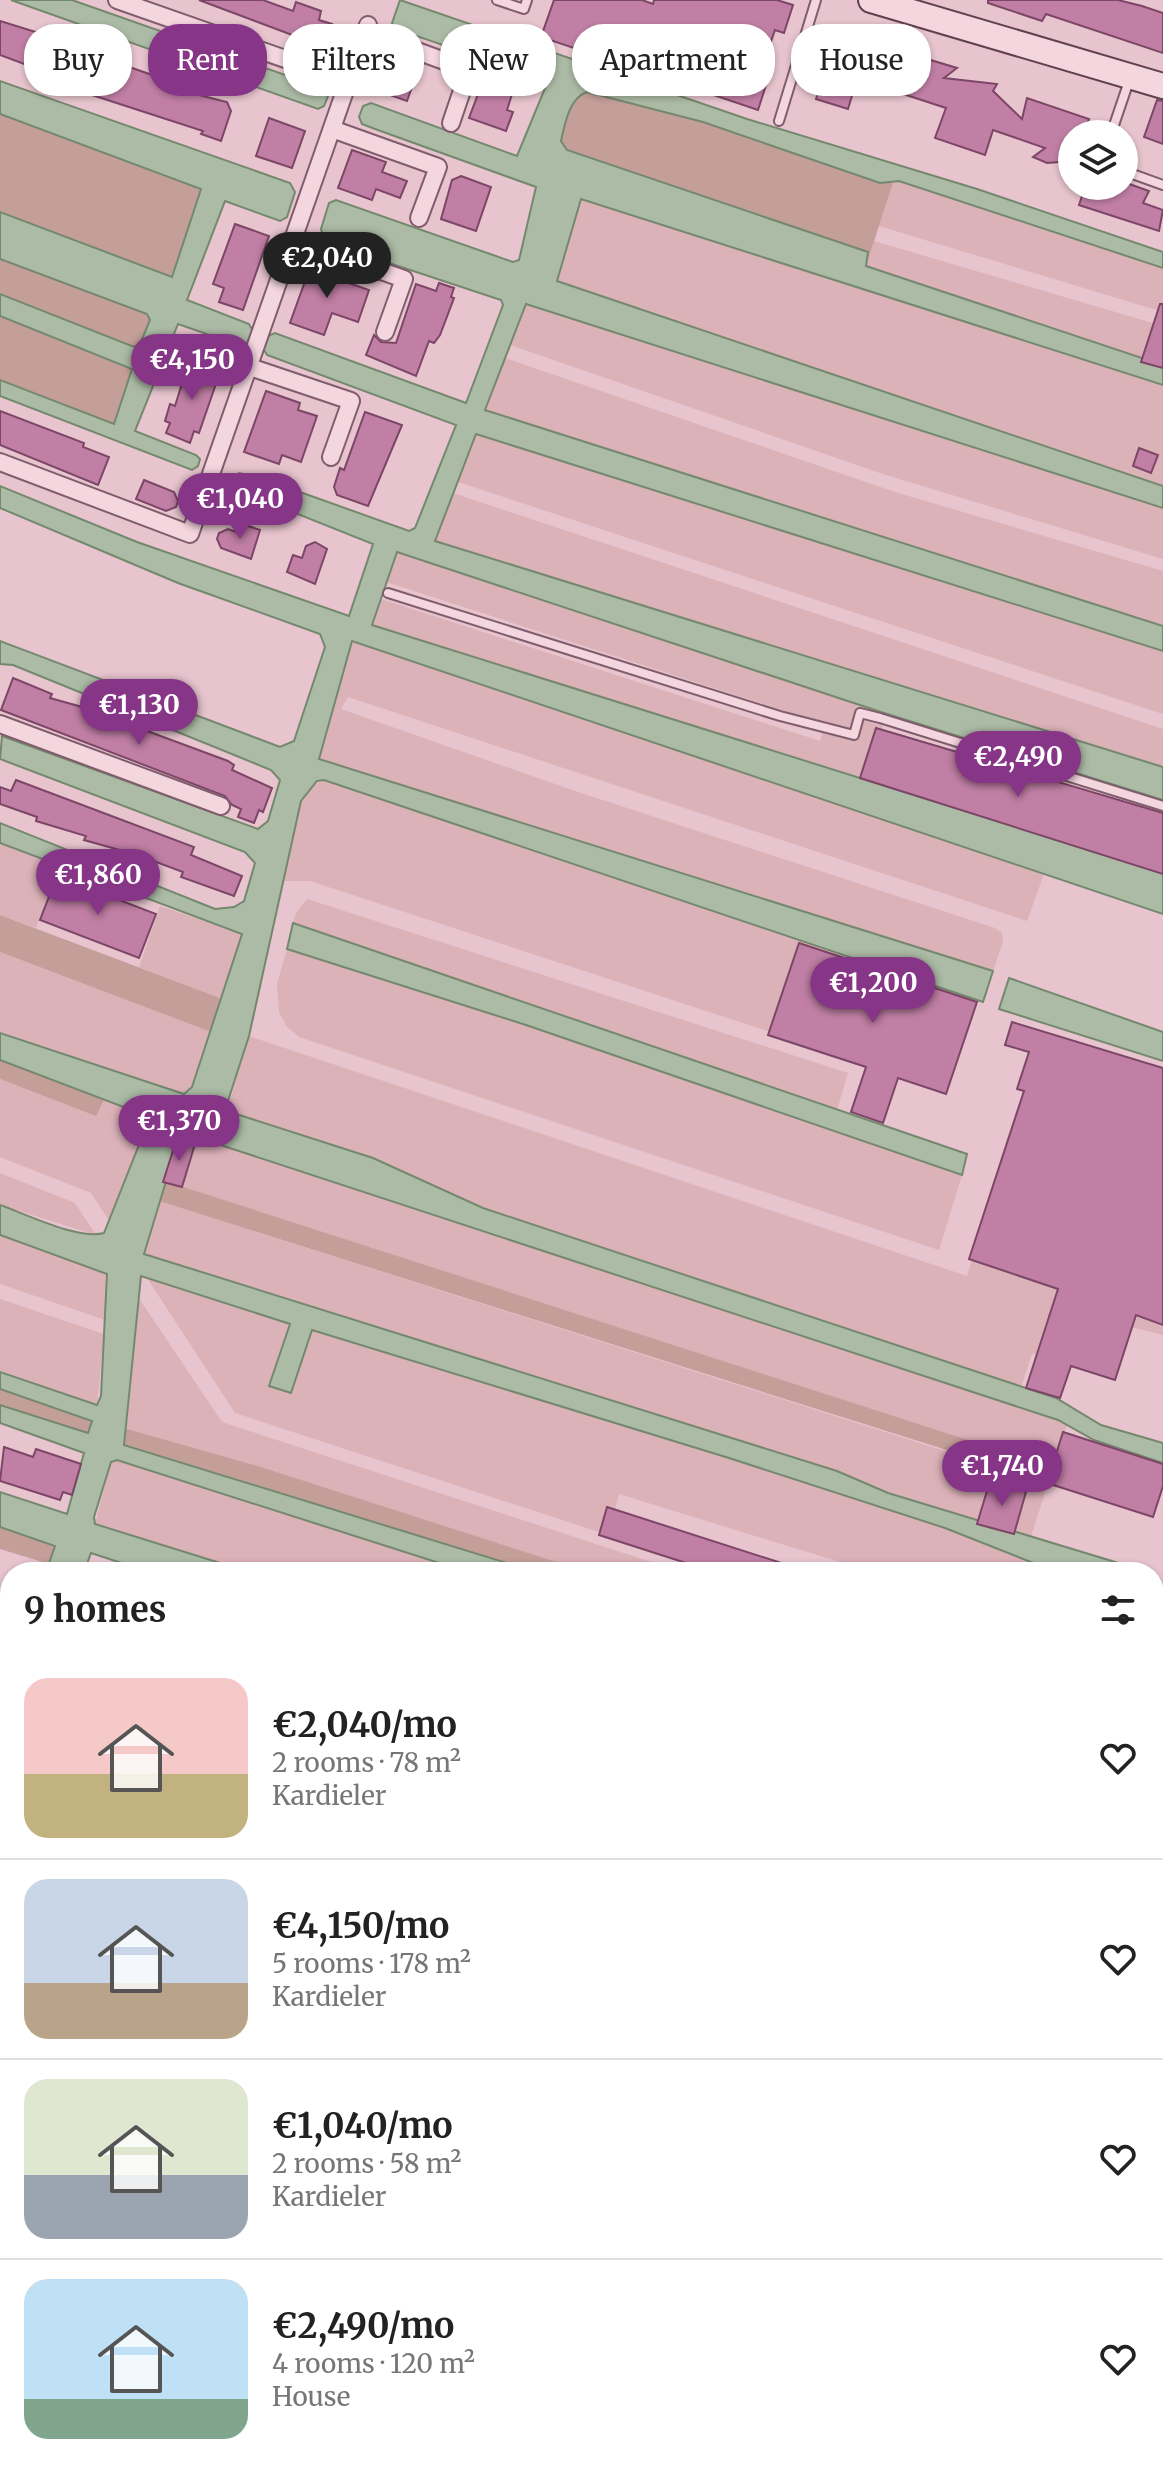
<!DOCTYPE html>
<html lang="en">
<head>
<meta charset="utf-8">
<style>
  :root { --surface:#fff; --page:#f6f6f6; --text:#222; --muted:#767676; --line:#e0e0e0; --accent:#863587 }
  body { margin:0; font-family:Merriweather,serif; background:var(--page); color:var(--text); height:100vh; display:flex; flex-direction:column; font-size:30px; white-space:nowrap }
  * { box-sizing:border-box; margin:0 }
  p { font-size:26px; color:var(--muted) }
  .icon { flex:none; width:44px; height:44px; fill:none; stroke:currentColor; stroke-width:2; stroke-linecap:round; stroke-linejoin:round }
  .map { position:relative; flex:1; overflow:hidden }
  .side { position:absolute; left:0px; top:1562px; width:1164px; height:914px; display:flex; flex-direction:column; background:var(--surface); border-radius:32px 32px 0 0; box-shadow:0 2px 6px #0004 }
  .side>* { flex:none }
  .hud { position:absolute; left:24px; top:24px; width:1116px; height:72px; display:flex; gap:16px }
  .tools { position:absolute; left:1058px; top:120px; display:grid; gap:16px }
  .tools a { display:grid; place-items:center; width:80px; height:80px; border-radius:50%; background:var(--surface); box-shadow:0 2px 6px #0004; font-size:40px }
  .price { position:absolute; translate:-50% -68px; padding:0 18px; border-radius:28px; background:var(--accent); color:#fff; font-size:26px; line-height:52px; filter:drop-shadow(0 2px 4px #0008) }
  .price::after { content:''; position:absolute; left:50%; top:48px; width:24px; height:18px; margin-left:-12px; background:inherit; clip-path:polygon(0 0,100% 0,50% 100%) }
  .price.selected { background:#222; color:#fff }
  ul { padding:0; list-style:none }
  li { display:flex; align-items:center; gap:24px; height:200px; padding:0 24px }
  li+li { border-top:2px solid var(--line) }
  li span { display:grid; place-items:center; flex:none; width:224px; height:160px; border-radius:24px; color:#555 }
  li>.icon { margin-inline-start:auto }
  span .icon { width:96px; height:96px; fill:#fffc; stroke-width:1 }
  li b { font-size:34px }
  h2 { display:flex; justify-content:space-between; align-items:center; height:96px; padding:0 24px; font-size:34px }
  .chip { padding:0 28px; border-radius:32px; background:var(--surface); box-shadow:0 2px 6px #0004; font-size:28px; line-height:72px }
  .chip.selected { background:var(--accent); color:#fff }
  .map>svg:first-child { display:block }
  .farmland { fill:#dcb2b9 }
  .green { fill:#c49f99 }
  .water { fill:#acbba5; stroke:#74886e; stroke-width:2 }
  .building { fill:#c17fa5; stroke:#7c4666; stroke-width:2 }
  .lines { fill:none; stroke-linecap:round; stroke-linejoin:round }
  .lane-casing { stroke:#805d6d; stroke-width:12 }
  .street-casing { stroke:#805d6d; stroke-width:20 }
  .secondary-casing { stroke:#614051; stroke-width:28 }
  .lane { stroke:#f4d6df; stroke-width:8 }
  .street { stroke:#f4d6df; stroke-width:16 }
  .secondary { stroke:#f4d6df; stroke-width:24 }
</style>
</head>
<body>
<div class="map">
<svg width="1163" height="2475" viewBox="0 0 1163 2475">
  <rect width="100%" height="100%" fill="#e7c4ce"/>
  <g class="farmland">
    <polygon points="899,181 1163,268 1163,312 879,226 893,183"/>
    <polygon points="580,199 1163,385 1163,486 557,281"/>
    <polygon points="874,241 1163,326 1163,336 1150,333 1142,358 866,266"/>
    <polygon points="525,304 1163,508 1163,559 883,474 510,345"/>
    <polygon points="505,358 895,492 1163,571 1163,626 485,410"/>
    <polygon points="476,434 1163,651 1163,714 458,482"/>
    <polygon points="453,493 1163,729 1163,767 435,541"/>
    <polygon points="396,551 884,713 882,729 1163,815 1163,873 372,625 381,599 820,741 825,724 386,582"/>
    <polygon points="351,641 1044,874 1027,921 348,697 341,709 572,790 995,928 1002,933 1003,942 993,971 319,759"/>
    <polygon points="324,780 975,1000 947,1090 310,881 282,881 301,801 308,788"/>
    <polygon points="0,843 60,867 36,928 0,915"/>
    <polygon points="307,899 848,1073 837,1110 293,923 296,913"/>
    <polygon points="160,906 242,934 220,998 139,967"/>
    <polygon points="287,949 526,1025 962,1175 939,1250 299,1037 287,1027 279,1012 277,984"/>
    <polygon points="0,952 211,1032 192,1087 184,1094 176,1094 0,1033"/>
    <polygon points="249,1036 967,1276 1017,1115 1163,1163 1163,1335 1103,1320 1088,1370 1032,1354 1021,1387 483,1208 373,1158 227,1111"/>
    <polygon points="0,1079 95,1115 104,1100 150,1117 110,1222 91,1193 0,1157"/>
    <polygon points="180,1132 1058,1420 1067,1425 1031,1536 888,1493 837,1471 144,1254 159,1201 1011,1472 1034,1478 1039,1464 165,1181"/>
    <polygon points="0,1173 75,1203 96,1235 0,1205"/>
    <polygon points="0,1235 107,1274 105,1320 0,1284"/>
    <polygon points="147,1278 290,1325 269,1386 291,1393 312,1330 729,1458 945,1528 1056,1572 872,1572 619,1494 608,1535 235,1413"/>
    <polygon points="138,1297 222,1422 682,1572 587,1572 258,1466 124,1428"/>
    <polygon points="0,1299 104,1334 97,1406 0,1372"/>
    <polygon points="117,1460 458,1569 472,1572 249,1572 95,1524 111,1462"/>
    <polygon points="2,1822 10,1825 10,1898 0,1895"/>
    <polygon points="1154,1909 1163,1912 1163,2001 1154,1998"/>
    <polygon points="1154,2431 1163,2434 1163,2475 1110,2475 1112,2466 1154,2466"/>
  </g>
  <g class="green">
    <path d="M587 92 703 122 879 183H893L866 266 868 252 563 148C558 132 570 97 587 92Z"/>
    <polygon points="0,114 201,188 172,277 0,212"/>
    <polygon points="0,259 147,314 150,320 140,344 134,347 0,294"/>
    <polygon points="0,316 132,368 114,424 0,380"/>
    <polygon points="0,915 220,998 211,1032 0,952"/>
    <polygon points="0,1060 104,1100 96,1116 0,1079"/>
    <polygon points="165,1181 1039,1463 1035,1478 159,1201"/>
    <polygon points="0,1389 92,1421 89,1434 0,1405"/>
    <polygon points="124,1428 258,1466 572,1567 571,1572 536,1572 124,1444"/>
    <polygon points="0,1527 55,1546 49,1564 0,1549"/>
  </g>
  <g class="water">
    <polygon points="11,0 72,0 325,89 328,96 324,106 318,109"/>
    <path d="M400 0 747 119 977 189 1163 252V268L899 181 880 183 703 122 587 92C569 98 565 124 561 141L567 150 868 252 866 266 1163 365V385L581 199 557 281 1163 486V508L526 304 485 410 1163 626V651L476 434 435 541 1163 767V800L884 713 397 552 372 625 1163 873V914L352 641 319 759 993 971 983 1002 324 780 317 781 301 801 249 1036 227 1104V1111L373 1158 483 1208 1056 1398 1101 1425 1163 1443V1463L1094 1440 1058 1420 181 1132 144 1254 837 1471 888 1493 1148 1572H1056L945 1528 729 1458 312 1330 291 1393 269 1386 290 1324 141 1276 124 1445 536 1572H472L458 1569 117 1460 111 1462 94 1517 95 1524 249 1572H149L91 1553 84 1572H46L55 1546 0 1527V1492L67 1514 84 1453 0 1423V1405L88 1433 92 1421 0 1389V1372L97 1405 101 1396 107 1274 0 1235V1205C26 1214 78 1240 104 1233L150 1117 0 1060V1033L184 1094 192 1087 242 934 0 843V823L215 909 234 907 244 901 255 863 245 852 0 759 2 736 258 829 268 821 280 780 271 770 13 665 0 664V641L280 747 294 741 325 647 320 634 178 583 0 508V486L137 542 349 616 373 544 235 489V477L239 473 261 478 409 531 415 528 456 425 267 355 263 348 247 343 241 346 178 324 135 431 196 455 200 459 198 466 192 470 0 396V380L114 424 132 369 0 316V294L134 347 140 344 150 320 147 314 0 259V212L172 277 201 189 0 114V81L290 183 295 192 287 217 280 221 225 201 187 300 249 324 253 331 268 336 275 333 466 403 503 305 501 300 386 262 323 236 321 229 329 203 336 200 513 262 519 260 536 187 375 129 362 124 359 117 363 106 371 103 517 156 548 81 396 29 392 23Z"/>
    <polygon points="293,923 967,1154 962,1175 526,1025 287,949"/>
    <polygon points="1009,978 1163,1032 1163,1061 999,1009"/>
    <polygon points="10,1690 10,1797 6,1807 10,1808 10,1825 2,1822 0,1826 0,1714"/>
    <polygon points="1154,1998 1163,2001 1163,2144 1154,2175 1154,2102 1158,2097 1154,2084"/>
    <polygon points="796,2466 888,2466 915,2475 793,2475"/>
  </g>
  <g class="building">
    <polygon points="199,0 263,0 293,11 296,2 321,11 319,20 332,24 324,47"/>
    <polygon points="554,0 642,0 653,4 654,0 777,0 793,5 784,33 775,30 758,79 767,82 758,110 541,37"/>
    <polygon points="988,0 1118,0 1142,6 1163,13 1163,53 1046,14 1042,21 988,3"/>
    <polygon points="0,21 71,43 98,56 192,89 191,93 227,102 231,111 221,141 201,134 203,131 86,93 87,90 45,75 46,72 0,55"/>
    <polygon points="874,43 957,68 944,78 997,84 993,91 1022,119 1027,98 1089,119 1083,134 1072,134 1072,161 1047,163 1033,157 1045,148 993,130 985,155 935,138 946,108 857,79 848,109 816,99 831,52 867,64"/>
    <polygon points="386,52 420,64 407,101 373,89"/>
    <polygon points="483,81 513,91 507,110 513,112 506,131 469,118"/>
    <polygon points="1157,100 1163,101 1163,144 1144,137"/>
    <polygon points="269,118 305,131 292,168 256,156"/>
    <polygon points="352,150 386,162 382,172 407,181 400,198 376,189 372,200 338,188"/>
    <polygon points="461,176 491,187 476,231 441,219 452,180"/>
    <polygon points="1124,182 1149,191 1143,203 1163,210 1159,231 1079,205 1084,190 1105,197 1109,186 1124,186"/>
    <polygon points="235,224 269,236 243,310 219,302 224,288 213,284"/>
    <polygon points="312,262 343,273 340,280 369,290 358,322 332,313 324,335 290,323"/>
    <polygon points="439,283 454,288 451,297 454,298 440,335 434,343 429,341 416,376 366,355 374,335 381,342 396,343 416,284 436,291"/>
    <polygon points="1160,304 1163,304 1163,368 1141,362"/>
    <polygon points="189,361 220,372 199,433 194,431 190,443 166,433 170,423 165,421 170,404 175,406"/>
    <polygon points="266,391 300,403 298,410 317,416 301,462 282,455 279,464 244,452"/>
    <polygon points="0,411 84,443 83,447 109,457 98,485 0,445"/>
    <polygon points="365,412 402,425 368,506 337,495 334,487 340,468 344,470"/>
    <polygon points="1139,448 1158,455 1151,473 1133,466"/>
    <polygon points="144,480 174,492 178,501 176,507 166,511 136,499"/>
    <polygon points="242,524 260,530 251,559 221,548 217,539 219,533 228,529 239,533"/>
    <polygon points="315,542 327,549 315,584 287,572 293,555 302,558 306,546"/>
    <polygon points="13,678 52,694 50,698 100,712 98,717 129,729 131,725 228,761 234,765 232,770 272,788 263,812 259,810 254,823 238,817 241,809 232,805 225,796 1,710"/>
    <polygon points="876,728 1163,813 1163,874 860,778"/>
    <polygon points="16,780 194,847 191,855 242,876 234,896 181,877 183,872 151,860 149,865 133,858 134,854 84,840 86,836 36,821 37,817 0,804 0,787 11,791"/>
    <polygon points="57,876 156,914 139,958 40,920"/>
    <polygon points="799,943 977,1002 946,1094 898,1078 883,1123 851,1112 866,1067 768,1035"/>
    <polygon points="1012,1022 1163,1068 1163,1325 1136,1315 1115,1380 1071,1366 1060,1398 1026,1388 1058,1289 969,1259 1024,1091 1017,1089 1029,1052 1005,1045"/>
    <polygon points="177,1138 195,1144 182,1187 163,1182"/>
    <polygon points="1063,1432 1163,1464 1163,1486 1153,1517 1047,1483"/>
    <polygon points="4,1447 33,1457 36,1449 81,1464 72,1495 63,1492 60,1500 0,1481"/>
    <polygon points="990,1481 1026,1492 1014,1534 977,1524"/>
    <polygon points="607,1507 800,1569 799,1572 714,1572 599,1535"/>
  </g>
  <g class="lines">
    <defs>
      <g id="lane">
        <polyline points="497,0 524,9 527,0"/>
        <polyline points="779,121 816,0"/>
        <polyline points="1111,134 1129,81"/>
        <polyline points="1124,171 1163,185"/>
        <polyline points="388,593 780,716 854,735 860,713 880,718 1163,806"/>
      </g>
      <g id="street">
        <polyline points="117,0 348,81"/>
        <polyline points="365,32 469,70 451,123"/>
        <polyline points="332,129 438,167 419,218"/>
        <polyline points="294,240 404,279 385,332"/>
        <polyline points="250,367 351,401 331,457"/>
        <polyline points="0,462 190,534 368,25"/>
        <polyline points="0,724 221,806"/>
      </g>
      <g id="secondary">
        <polyline points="871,0 1163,86"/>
        <polyline points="1154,2256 1163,2231"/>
        <polyline points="0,2404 10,2407"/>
        <polyline points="190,2466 217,2475"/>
        <polyline points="1076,2475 1080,2466"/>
      </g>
    </defs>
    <use href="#lane" class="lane-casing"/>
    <use href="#street" class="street-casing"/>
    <use href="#secondary" class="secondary-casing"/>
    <use href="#lane" class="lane"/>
    <use href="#street" class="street"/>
    <use href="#secondary" class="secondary"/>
  </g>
</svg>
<div class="tools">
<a><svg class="icon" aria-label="layers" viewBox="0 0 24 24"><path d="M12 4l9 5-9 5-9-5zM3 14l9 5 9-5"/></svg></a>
</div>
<b class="price selected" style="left:327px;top:300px">€2,040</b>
<b class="price" style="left:192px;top:402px">€4,150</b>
<b class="price" style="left:240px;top:541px">€1,040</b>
<b class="price" style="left:139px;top:747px">€1,130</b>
<b class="price" style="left:1018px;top:799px">€2,490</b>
<b class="price" style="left:98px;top:917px">€1,860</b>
<b class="price" style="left:873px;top:1025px">€1,200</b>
<b class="price" style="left:179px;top:1163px">€1,370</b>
<b class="price" style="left:1002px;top:1508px">€1,740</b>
<div class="hud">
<a class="chip">Buy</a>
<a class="chip selected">Rent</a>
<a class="chip">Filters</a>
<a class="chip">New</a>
<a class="chip">Apartment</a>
<a class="chip">House</a>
</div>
<section class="side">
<h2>9 homes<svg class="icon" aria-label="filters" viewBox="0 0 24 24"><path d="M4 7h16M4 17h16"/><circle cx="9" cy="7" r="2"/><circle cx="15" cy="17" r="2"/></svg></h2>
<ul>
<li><span style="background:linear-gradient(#f6c9c9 60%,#c2b280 0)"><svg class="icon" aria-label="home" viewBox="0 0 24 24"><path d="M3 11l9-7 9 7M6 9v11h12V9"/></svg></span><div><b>€2,040/mo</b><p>2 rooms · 78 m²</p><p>Kardieler</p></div><svg class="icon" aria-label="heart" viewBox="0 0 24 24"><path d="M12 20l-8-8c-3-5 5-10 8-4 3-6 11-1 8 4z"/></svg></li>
<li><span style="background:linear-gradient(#c9d6e8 65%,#b9a48a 0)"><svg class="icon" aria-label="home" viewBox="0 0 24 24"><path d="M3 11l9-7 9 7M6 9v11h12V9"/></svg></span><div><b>€4,150/mo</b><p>5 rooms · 178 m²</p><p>Kardieler</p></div><svg class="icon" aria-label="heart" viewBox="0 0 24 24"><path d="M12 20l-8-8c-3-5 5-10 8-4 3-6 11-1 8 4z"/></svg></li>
<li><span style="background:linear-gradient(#dfe7d0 60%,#9aa5b1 0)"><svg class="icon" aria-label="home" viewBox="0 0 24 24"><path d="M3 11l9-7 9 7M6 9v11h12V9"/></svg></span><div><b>€1,040/mo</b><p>2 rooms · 58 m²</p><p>Kardieler</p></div><svg class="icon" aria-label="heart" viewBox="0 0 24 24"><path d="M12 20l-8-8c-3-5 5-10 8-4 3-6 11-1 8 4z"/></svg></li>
<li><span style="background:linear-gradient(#bfe0f5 75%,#7fa58c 0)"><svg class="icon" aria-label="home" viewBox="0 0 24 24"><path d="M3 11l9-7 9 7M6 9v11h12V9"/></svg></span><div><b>€2,490/mo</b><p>4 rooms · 120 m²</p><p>House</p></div><svg class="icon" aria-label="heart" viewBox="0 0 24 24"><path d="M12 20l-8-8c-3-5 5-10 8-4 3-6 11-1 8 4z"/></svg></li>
</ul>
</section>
</div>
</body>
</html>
